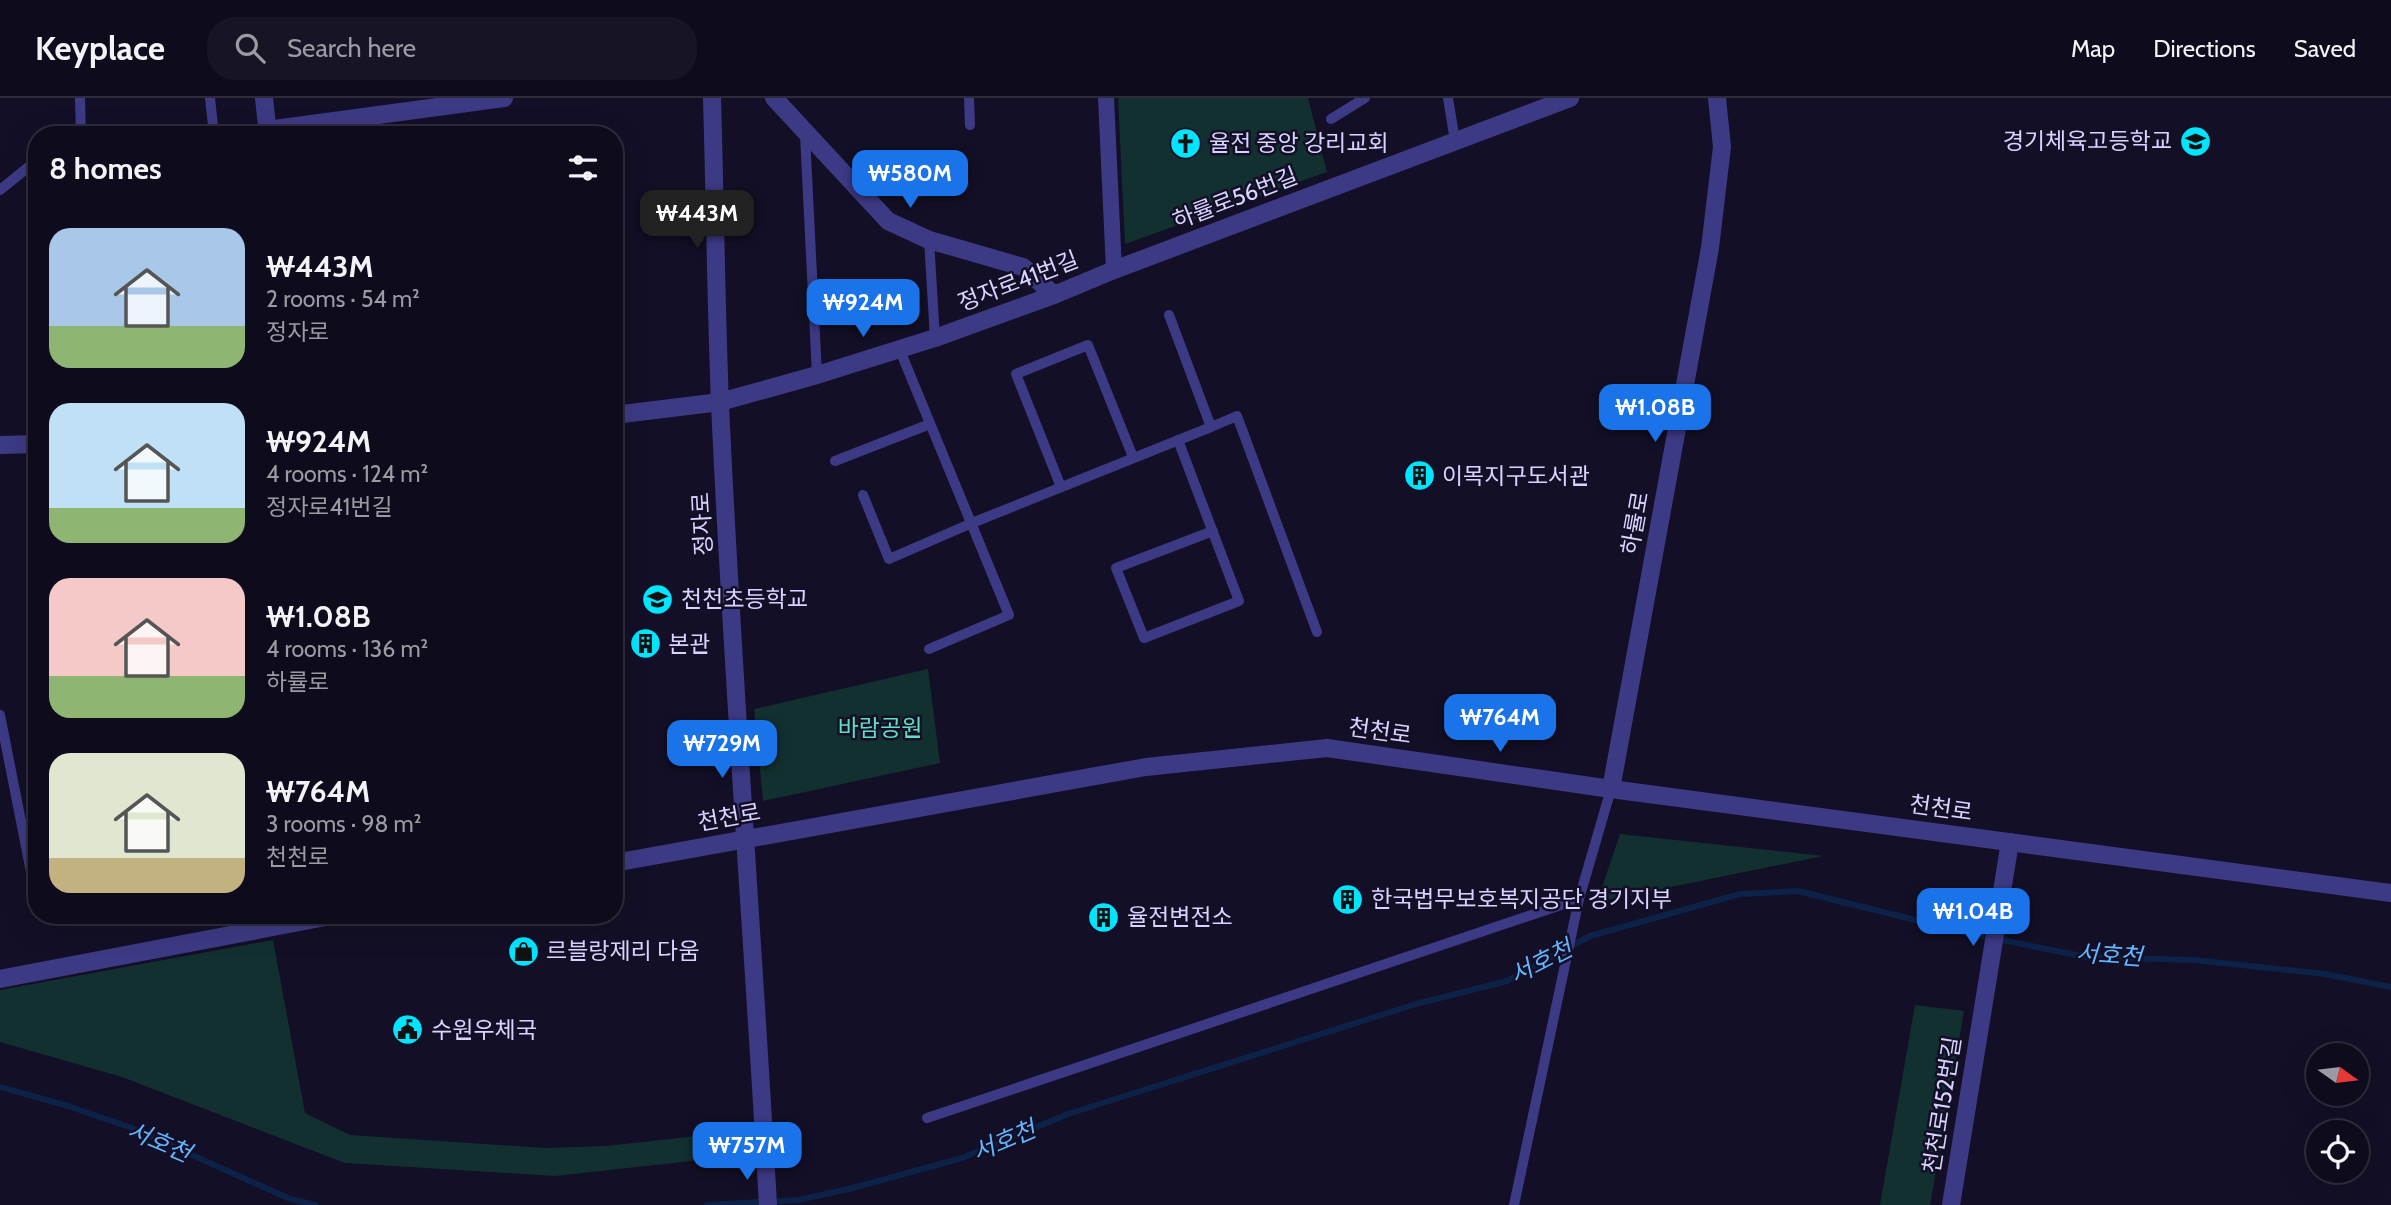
<!DOCTYPE html>
<html lang="en">
<head>
<meta charset="utf-8">
<style>
  :root { --surface:#0e0b1c; --page:#171425; --text:#f1f3f6; --muted:#9b9ba3; --line:#2e2b3b; --accent:#1a73e8 }
  body { margin:0; font-family:Cabin,"Noto Sans KR",sans-serif; background:var(--page); color:var(--text); height:100vh; display:flex; flex-direction:column; font-size:26px; white-space:nowrap }
  * { box-sizing:border-box; margin:0 }
  p { font-size:23px; color:var(--muted) }
  .icon { flex:none; width:38px; height:38px; fill:none; stroke:currentColor; stroke-width:2; stroke-linecap:round; stroke-linejoin:round }
  .map { position:relative; flex:1; overflow:hidden }
  .drawer { position:absolute; left:28px; top:28px; width:595px; height:798px; display:flex; flex-direction:column; background:var(--surface); border-radius:28px; box-shadow:0 7px 28px #0002,0 0 0 2px var(--line) }
  .drawer>* { flex:none }
  .needle { width:46px; rotate:104deg }
  .controls { position:absolute; left:2306px; top:945px; display:grid; gap:14px }
  .controls a { display:grid; place-items:center; width:63px; height:63px; border-radius:50%; background:var(--surface); box-shadow:0 7px 28px #0002,0 0 0 2px var(--line); font-size:35px }
  .price { position:absolute; translate:-50% -60px; padding:0 16px; border-radius:14px; background:var(--accent); color:#fff; font-size:23px; line-height:46px; filter:drop-shadow(0 2px 4px #0008) }
  .price::after { content:''; position:absolute; left:50%; top:42px; width:21px; height:16px; margin-left:-10px; background:inherit; clip-path:polygon(0 0,100% 0,50% 100%) }
  .price.selected { background:#222; color:#fff }
  ul { padding:0; list-style:none }
  li { display:flex; align-items:center; gap:21px; height:175px; padding:0 21px }
  li span { display:grid; place-items:center; flex:none; width:196px; height:140px; border-radius:21px; color:#555 }
  li>.icon { margin-inline-start:auto }
  span .icon { width:84px; height:84px; fill:#fffc; stroke-width:1 }
  li b { font-size:30px }
  h2 { display:flex; justify-content:space-between; align-items:center; height:84px; padding:0 21px; font-size:30px }
  header { display:flex; align-items:center; gap:42px; box-sizing:border-box; height:98px; padding:0 35px; background:var(--surface); border-bottom:2px solid var(--line) }
  header strong { font-size:33px }
  nav { display:flex; gap:38px; margin-inline-start:auto; font-size:24px }
  .search { width:490px; height:63px; background:var(--page); display:flex; align-items:center; gap:18px; box-sizing:border-box; padding:0 24px; border-radius:28px; color:var(--muted); font-size:26px }
  .map>svg:first-child { display:block }
  .green { fill:#12302f }
  .lines { fill:none; stroke-linecap:round; stroke-linejoin:round }
  .stream { stroke:#0c2248; stroke-width:6 }
  .service { stroke:#3d3a85; stroke-width:10 }
  .pedestrian { stroke:#3d3a85; stroke-width:16 }
  .minor { stroke:#3d3a85; stroke-width:18 }
  .tertiary { stroke:#3d3a85; stroke-width:18 }
  .labels { text-anchor:middle; stroke-width:5; stroke-linejoin:round; paint-order:stroke }
  .poi-label { font-size:23px; fill:#d9d4ff; stroke:#130f26; text-anchor:start }
  .street-label { font-size:23px; fill:#d9d4ff; stroke:#130f26 }
  .park-label { font-size:23px; fill:#5fe0c0; stroke:#130f26 }
  .water-label { font-size:24px; font-style:italic; fill:#62b6ff; stroke:#130f26 }
</style>
</head>
<body>
<header>
<strong>Keyplace</strong>
<div class="search"><svg class="icon" aria-label="search" viewBox="0 0 24 24"><circle cx="10" cy="10" r="6"/><path d="M15 15l6 6"/></svg>Search here</div>
<nav><a>Map</a><a>Directions</a><a>Saved</a></nav>
</header>
<div class="map">
<svg width="2391" height="1107" viewBox="0 0 2391 1107">
  <rect width="100%" height="100%" fill="#130f26"/>
  <g class="green">
    <polygon points="1118,0 1308,0 1327,74 1125,146"/>
    <polygon points="495,30 495,37 413,37"/>
    <polygon points="928,571 940,665 763,703 754,611"/>
    <polygon points="1620,736 1823,758 1597,804"/>
    <polygon points="273,842 305,1015 350,1037 545,1050 606,1048 734,1034 737,1058 555,1078 345,1065 122,979 0,944 0,892"/>
    <polygon points="1915,907 1964,913 1930,1107 1880,1107"/>
  </g>
  <g class="lines">
    <g class="stream">
      <polyline points="0,989 68,1008 132,1030 290,1101 316,1107"/>
      <polyline points="707,1107 798,1102 853,1090 962,1060 1068,1016 1416,906 1507,883 1590,838 1740,796 1798,793 1972,836 2086,859 2194,862 2325,876 2391,889"/>
    </g>
    <g class="service">
      <polyline points="80,0 81,37"/>
      <polyline points="210,0 214,37"/>
      <polyline points="969,0 970,27"/>
      <polyline points="1448,0 1455,43"/>
      <polyline points="1331,21 1365,0"/>
      <polyline points="805,37 817,277"/>
      <polyline points="0,92 37,62"/>
      <polyline points="929,142 935,240"/>
      <polyline points="899,250 1009,517 929,551"/>
      <polyline points="1211,329 1237,318 1317,534"/>
      <polyline points="1178,342 1239,503 1144,540 1116,470 1213,433"/>
      <polyline points="835,363 930,326"/>
      <polyline points="1061,389 1016,276 1088,247 1133,359"/>
      <polyline points="863,397 889,461 972,425 1211,329 1169,217"/>
      <polyline points="0,617 32,779"/>
      <polyline points="927,1020 1579,801"/>
      <polyline points="1514,1107 1579,801 1611,691"/>
    </g>
    <polyline class="pedestrian" points="1106,0 1114,172"/>
    <g class="minor">
      <polyline points="264,0 268,37"/>
      <polyline points="774,0 888,123 929,142 1023,169 1054,197"/>
      <polyline points="267,32 504,0"/>
      <polyline points="1951,1107 2010,744"/>
    </g>
    <g class="tertiary">
      <path d="M712 0C715 102 716 204 720 306 732 573 753 840 768 1107"/>
      <polyline points="614,317 720,304 817,277 935,240 1054,197 1114,172 1570,0"/>
      <polyline points="0,347 37,346"/>
      <polyline points="1611,691 1710,150 1722,49 1717,0"/>
      <polyline points="614,765 1146,669 1327,650 1611,691 2391,795"/>
      <polyline points="0,881 336,817"/>
    </g>
  </g>
  <defs>
    <symbol id="school-disc" viewBox="-11 -11 22 22"><circle r="9.5" fill="#00e5ff" stroke="#130f26"/><path d="M0-5L7-2L0 1L-7-2ZM-4 1L0 2.5L4 1V4Q0 6-4 4Z" fill="#111"/></symbol>
    <symbol id="church-disc" viewBox="-11 -11 22 22"><circle r="9.5" fill="#00e5ff" stroke="#130f26"/><path d="M-1.2-6h2.4v3.5h3.3v2.4h-3.3V6h-2.4V-.1h-3.3v-2.4h3.3Z" fill="#111"/></symbol>
    <symbol id="building-disc" viewBox="-11 -11 22 22"><circle r="9.5" fill="#00e5ff" stroke="#130f26"/><path d="M-4-6H4V6H1V3H-1V6H-4ZM-2.5-4.3h1.7v1.8h-1.7ZM.8-4.3h1.7v1.8H.8ZM-2.5-1h1.7V.8h-1.7ZM.8-1h1.7V.8H.8Z" fill="#111"/></symbol>
    <symbol id="shop-disc" viewBox="-11 -11 22 22"><circle r="9.5" fill="#00e5ff" stroke="#130f26"/><path d="M-5-2.5h2.3a2.7 3.5 0 0 1 5.4 0H5L5.5 6h-11ZM-1.5-2.5h3a1.5 2.3 0 0 0-3 0Z" fill="#111"/></symbol>
    <symbol id="civic-disc" viewBox="-11 -11 22 22"><circle r="9.5" fill="#00e5ff" stroke="#130f26"/><path d="M-.6-6.5H3V-4.5H.6V-3L4-1V1h2V6H-6V1h2V-1L-.6-3ZM-1.2 2.5V6h2.4V2.5Z" fill="#111"/></symbol>
  </defs>
  <g fill-rule="evenodd">
    <use href="#school-disc" x="2178" y="26" width="35" height="35"/>
    <use href="#church-disc" x="1168" y="28" width="35" height="35"/>
    <use href="#building-disc" x="1402" y="360" width="35" height="35"/>
    <use href="#school-disc" x="640" y="484" width="35" height="35"/>
    <use href="#building-disc" x="628" y="528" width="35" height="35"/>
    <use href="#building-disc" x="1330" y="784" width="35" height="35"/>
    <use href="#building-disc" x="1086" y="802" width="35" height="35"/>
    <use href="#shop-disc" x="506" y="836" width="35" height="35"/>
    <use href="#civic-disc" x="390" y="914" width="35" height="35"/>
  </g>
  <g class="labels">
    <g class="poi-label">
      <text x="2172" y="51" text-anchor="end">경기체육고등학교</text>
      <text x="1209" y="53">율전 중앙 강리교회</text>
      <text x="1442" y="386">이목지구도서관</text>
      <text x="681" y="509">천천초등학교</text>
      <text x="668" y="554">본관</text>
      <text x="1371" y="809">한국법무보호복지공단 경기지부</text>
      <text x="1127" y="827">율전변전소</text>
      <text x="546" y="861">르블랑제리 다움</text>
      <text x="431" y="940">수원우체국</text>
    </g>
    <g class="street-label">
      <text transform="translate(1235 100) rotate(-21)" y="8">하률로56번길</text>
      <text transform="translate(1018 183) rotate(-21)" y="8">정자로41번길</text>
      <text transform="translate(1635 425) rotate(-80)" y="8">하률로</text>
      <text transform="translate(702 426) rotate(-93)" y="8">정자로</text>
      <text transform="translate(1380 633) rotate(8)" y="8">천천로</text>
      <text transform="translate(1941 710) rotate(8)" y="8">천천로</text>
      <text transform="translate(729 719) rotate(-10)" y="8">천천로</text>
      <text transform="translate(1942 1007) rotate(-81)" y="8">천천로152번길</text>
    </g>
    <g class="park-label">
      <text x="880" y="638">바람공원</text>
    </g>
    <g class="water-label">
      <text transform="translate(2109 857) rotate(4)" y="8">서호천</text>
      <text transform="translate(1541 864) rotate(-27)" y="8">서호천</text>
      <text transform="translate(1004 1043) rotate(-23)" y="8">서호천</text>
      <text transform="translate(159 1044) rotate(23)" y="8">서호천</text>
    </g>
  </g>
</svg>
<div class="controls">
<a><svg class="needle" viewBox="-14 -14 28 28"><path d="M0-13l5 13h-10z" fill="#e53935"/><path d="M0 13l5-13h-10z" fill="#9b9ba3"/></svg></a>
<a><svg class="icon" aria-label="locate" viewBox="0 0 24 24"><circle cx="12" cy="12" r="6"/><path d="M12 2v4M12 18v4M2 12h4M18 12h4"/></svg></a>
</div>
<b class="price" style="left:910px;top:112px">₩580M</b>
<b class="price selected" style="left:697px;top:152px">₩443M</b>
<b class="price" style="left:863px;top:241px">₩924M</b>
<b class="price" style="left:1655px;top:346px">₩1.08B</b>
<b class="price" style="left:1500px;top:656px">₩764M</b>
<b class="price" style="left:722px;top:682px">₩729M</b>
<b class="price" style="left:1973px;top:850px">₩1.04B</b>
<b class="price" style="left:747px;top:1084px">₩757M</b>
<section class="drawer">
<h2>8 homes<svg class="icon" aria-label="filters" viewBox="0 0 24 24"><path d="M4 7h16M4 17h16"/><circle cx="9" cy="7" r="2"/><circle cx="15" cy="17" r="2"/></svg></h2>
<ul>
<li><span style="background:linear-gradient(#a9c7e8 70%,#8fb573 0)"><svg class="icon" aria-label="home" viewBox="0 0 24 24"><path d="M3 11l9-7 9 7M6 9v11h12V9"/></svg></span><div><b>₩443M</b><p>2 rooms · 54 m²</p><p>정자로</p></div></li>
<li><span style="background:linear-gradient(#bfe0f5 75%,#8fb573 0)"><svg class="icon" aria-label="home" viewBox="0 0 24 24"><path d="M3 11l9-7 9 7M6 9v11h12V9"/></svg></span><div><b>₩924M</b><p>4 rooms · 124 m²</p><p>정자로41번길</p></div></li>
<li><span style="background:linear-gradient(#f6c9c9 70%,#8fb573 0)"><svg class="icon" aria-label="home" viewBox="0 0 24 24"><path d="M3 11l9-7 9 7M6 9v11h12V9"/></svg></span><div><b>₩1.08B</b><p>4 rooms · 136 m²</p><p>하률로</p></div></li>
<li><span style="background:linear-gradient(#dfe7d0 75%,#c2b280 0)"><svg class="icon" aria-label="home" viewBox="0 0 24 24"><path d="M3 11l9-7 9 7M6 9v11h12V9"/></svg></span><div><b>₩764M</b><p>3 rooms · 98 m²</p><p>천천로</p></div></li>
</ul>
</section>
</div>
</body>
</html>
